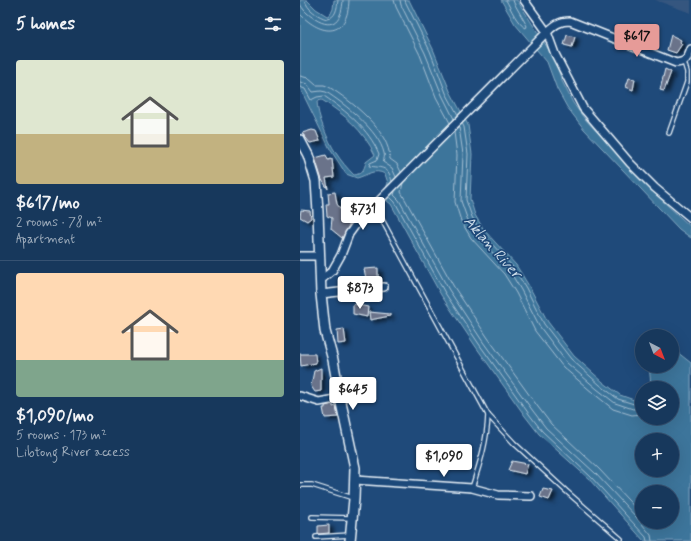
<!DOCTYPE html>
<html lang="en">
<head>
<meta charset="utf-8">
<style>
  :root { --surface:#17385c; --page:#244365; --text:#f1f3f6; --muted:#9eacbb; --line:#365272; --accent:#e69b98 }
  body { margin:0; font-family:Mynerve,sans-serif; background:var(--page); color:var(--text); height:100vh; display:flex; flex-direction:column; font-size:15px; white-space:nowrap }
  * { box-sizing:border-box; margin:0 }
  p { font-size:13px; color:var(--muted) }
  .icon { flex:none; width:22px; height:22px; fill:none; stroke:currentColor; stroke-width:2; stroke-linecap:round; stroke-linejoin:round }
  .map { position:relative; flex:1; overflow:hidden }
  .side { display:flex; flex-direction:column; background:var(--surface); width:300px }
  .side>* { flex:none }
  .needle { width:26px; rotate:138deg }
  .controls { position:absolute; left:335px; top:329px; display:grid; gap:8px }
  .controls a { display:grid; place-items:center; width:44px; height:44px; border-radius:50%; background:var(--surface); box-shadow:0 4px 16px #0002,0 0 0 1px var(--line); font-size:20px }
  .price { position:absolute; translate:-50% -34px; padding:0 9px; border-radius:4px; background:#fff; color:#222; font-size:13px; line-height:26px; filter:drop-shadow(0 1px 2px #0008) }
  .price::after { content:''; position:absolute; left:50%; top:24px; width:12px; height:9px; margin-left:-6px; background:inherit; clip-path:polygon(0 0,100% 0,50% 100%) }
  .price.on { background:var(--accent); color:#111 }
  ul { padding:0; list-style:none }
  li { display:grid; align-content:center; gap:8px; height:212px; padding:0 16px }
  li+li { border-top:1px solid var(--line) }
  li span { display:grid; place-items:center; height:124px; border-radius:4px; color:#555 }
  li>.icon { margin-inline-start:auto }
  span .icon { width:72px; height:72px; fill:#fffc; stroke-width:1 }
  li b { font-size:17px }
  h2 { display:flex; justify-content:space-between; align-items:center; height:48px; padding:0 16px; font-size:17px }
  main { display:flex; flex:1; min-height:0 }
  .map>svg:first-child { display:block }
  .built { fill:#36567f }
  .water { fill:#3e759b; stroke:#82a7c0; fill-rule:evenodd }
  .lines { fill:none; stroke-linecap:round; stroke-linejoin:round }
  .shore { stroke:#a4bfd3; stroke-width:1 }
  .building { fill:#6a738a; stroke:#e8f1f8; filter:url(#shadow) }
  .service-casing { stroke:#e8f1f8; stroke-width:6 }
  .minor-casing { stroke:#e8f1f8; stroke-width:10 }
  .tertiary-casing { stroke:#e8f1f8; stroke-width:12 }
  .service { stroke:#1f4a7a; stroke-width:3.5 }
  .minor { stroke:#1f4a7a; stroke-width:7 }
  .tertiary { stroke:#1f4a7a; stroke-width:9 }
  .labels { text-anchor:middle; stroke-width:3.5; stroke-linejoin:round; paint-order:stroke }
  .water-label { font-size:15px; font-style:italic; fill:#cedeea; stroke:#1f4a7a }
</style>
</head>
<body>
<main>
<section class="side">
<h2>5 homes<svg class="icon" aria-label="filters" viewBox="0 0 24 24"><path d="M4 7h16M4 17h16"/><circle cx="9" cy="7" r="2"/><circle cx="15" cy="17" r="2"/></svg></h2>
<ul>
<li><span style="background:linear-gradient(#dfe7d0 60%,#c2b280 0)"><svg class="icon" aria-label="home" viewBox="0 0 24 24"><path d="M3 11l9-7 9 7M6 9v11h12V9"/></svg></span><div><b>$617/mo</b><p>2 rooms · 78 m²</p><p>Apartment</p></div></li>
<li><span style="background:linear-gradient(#ffd9b3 70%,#7fa58c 0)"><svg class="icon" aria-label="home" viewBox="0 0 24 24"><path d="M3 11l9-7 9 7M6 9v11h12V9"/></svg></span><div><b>$1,090/mo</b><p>5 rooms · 173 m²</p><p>Libtong River access</p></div></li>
</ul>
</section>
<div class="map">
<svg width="391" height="541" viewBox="0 0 391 541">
  <defs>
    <filter id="shadow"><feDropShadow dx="4" dy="2.5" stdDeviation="2" flood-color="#0009"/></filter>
  </defs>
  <rect width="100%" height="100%" fill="#1f4a7a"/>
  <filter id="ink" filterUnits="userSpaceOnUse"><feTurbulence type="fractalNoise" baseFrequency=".025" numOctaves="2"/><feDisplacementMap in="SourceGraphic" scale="8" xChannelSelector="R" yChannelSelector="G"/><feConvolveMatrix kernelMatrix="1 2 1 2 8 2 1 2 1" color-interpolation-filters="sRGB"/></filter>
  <g filter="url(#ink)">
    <polygon class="built" points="355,0 391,0 391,13"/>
    <g class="water">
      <path d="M0 0H7L16 9 27 16 30 15 33 9 34 0H109L133 49 150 91 168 125 172 154 170 199 175 215 184 230 216 265 229 286 248 322 274 356 303 382 320 395 334 400 342 399V418H372V388H350L351 385 349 366H372V348L391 363V541H344L289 479 239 434 225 416 176 347 141 295 91 204 87 201 84 193 88 183 85 174C74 168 68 175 57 178L46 174 30 149 0 88ZM22 100C44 114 64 131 75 155L66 162C64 170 62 174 54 175 47 168 41 161 36 153 28 141 17 115 17 101ZM342 440H372V470H342ZM342 492H372V522H342Z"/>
      <polygon points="201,0 217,0 254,58 262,81 273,103 284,118 354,193 391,227 391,238 379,229 284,129 267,107 257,89 247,62 215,24"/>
    </g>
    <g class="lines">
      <g class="shore">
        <path d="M5 0C6 9 19 17 27 19 36 17 37 9 38 0"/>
        <polyline points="94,0 96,7 120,55 136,97 150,123"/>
        <polyline points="100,0 101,5 125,53 142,95 154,119"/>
        <polyline points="105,0 106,3 130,51 146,93 158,115"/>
        <path d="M206 0C211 9 217 24 226 28L227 26 214 3 213 0"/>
        <path d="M0 3C2 10 9 15 15 19 34 31 42 19 43 0"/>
        <path d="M0 14C22 37 48 38 49 0"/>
        <path d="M0 76 8 78 16 85H24L29 87C51 101 90 131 90 159L97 164 101 172"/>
        <path d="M0 82 7 84 13 92 21 91 26 92C45 104 79 131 84 153 85 156 84 159 83 162L92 168 96 177"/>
        <path d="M0 87 5 89 11 100 17 97 24 96C46 111 69 129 79 154L77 160 70 163 69 166C82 168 89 166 92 182"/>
        <polyline points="162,123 164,127 168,154 166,200 172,217 181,232 213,267 226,288 244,324 271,359 300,385 318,399 334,404 342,403"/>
        <polyline points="159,127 163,154 161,201 167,218 176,235 209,270 221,290 240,327 267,363 297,389 315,403 333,409 342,408"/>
        <polyline points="154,132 157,155 155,202 161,221 171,238 204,274 216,293 235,331 263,367 293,393 313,409 332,415 342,414"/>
        <polyline points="103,183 101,192 154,287 188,338 238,407 251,424 299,469 342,515"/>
        <polyline points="95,192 94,195 99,200 149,290 183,342 233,411 246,428 295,473 337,518 351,535 352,541"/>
        <polyline points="90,197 95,202 145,293 179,344 229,414 242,431 291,477 346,537 347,541"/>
      </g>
    </g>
    <g class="building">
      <polygon points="267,35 275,37 272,47 264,45"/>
      <polygon points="371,35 381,40 380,42 382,44 376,53 367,50"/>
      <polygon points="365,69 371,72 364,91 360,90"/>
      <polygon points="329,78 335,79 333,90 326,87"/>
      <polygon points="12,130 16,131 20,141 10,143 2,133"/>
      <polygon points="26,155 28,160 32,159 34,177 26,178 28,189 22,180 15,158"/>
      <polygon points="35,192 37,204 45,215 52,220 42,238 31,229 32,218 27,216 26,204 29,204 28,193"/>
      <polygon points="1,210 10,211 11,218 7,221 0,217"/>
      <polygon points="78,268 78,283 67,283 64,269"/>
      <polygon points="50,279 56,280 56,285 44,286 45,280"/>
      <polygon points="53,304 68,307 67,317 53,314"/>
      <polygon points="69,312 90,314 90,316 70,320"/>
      <polygon points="44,329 46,343 38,344 37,330"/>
      <polygon points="0,354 15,354 16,363 1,366"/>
      <polygon points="21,368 21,391 15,392 11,386 14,371"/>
      <polygon points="33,404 33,407 36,406 38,417 25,418 23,408 25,408 25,406"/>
      <polygon points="212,461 228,464 225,474 208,470"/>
      <polygon points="243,489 253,491 249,500 240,497"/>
      <polygon points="29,525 29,533 18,534 18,526"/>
    </g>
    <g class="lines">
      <defs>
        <g id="service">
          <polyline points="369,133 387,82 387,72 384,62"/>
          <polyline points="81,218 188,415 214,443 266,491 321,539"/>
          <polyline points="0,485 12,485 53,498"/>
          <path d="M172 488C180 463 187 442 188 415"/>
          <polyline points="12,517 51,518"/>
          <polyline points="16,537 51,535"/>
        </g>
        <g id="minor">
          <polyline points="224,0 247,32 255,54 283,108 330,163 355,188 391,218"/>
          <polyline points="0,256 19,256"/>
          <path d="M21 280 32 271 41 255 49 234 57 223 245 34C254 26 258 21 270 21L376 63C386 62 388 58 391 49"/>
          <polyline points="21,294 84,287"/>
          <polyline points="0,396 19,402 40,398"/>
          <polyline points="55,480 172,488 198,495 231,496"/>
        </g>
        <polyline id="tertiary" points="0,140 8,155 16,181 18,212 21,294 25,331 33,360 40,398 55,468 54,499 50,541"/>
      </defs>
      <use href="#service" class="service-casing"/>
      <use href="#minor" class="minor-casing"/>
      <use href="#tertiary" class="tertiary-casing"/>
      <use href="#service" class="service"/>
      <use href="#minor" class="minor"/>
      <use href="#tertiary" class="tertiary"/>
    </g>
  </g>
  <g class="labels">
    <g class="water-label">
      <text transform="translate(193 247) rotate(48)" y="5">Aklan River</text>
    </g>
  </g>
</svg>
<div class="controls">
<a><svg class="needle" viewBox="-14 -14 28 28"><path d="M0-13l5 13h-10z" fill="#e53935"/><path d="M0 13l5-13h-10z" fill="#9eacbb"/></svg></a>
<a><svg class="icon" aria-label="layers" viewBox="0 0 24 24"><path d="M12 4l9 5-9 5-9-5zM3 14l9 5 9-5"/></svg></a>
<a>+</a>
<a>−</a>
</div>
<b class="price on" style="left:337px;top:58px">$617</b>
<b class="price" style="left:63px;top:231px">$731</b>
<b class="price" style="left:60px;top:310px">$873</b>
<b class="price" style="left:53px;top:411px">$645</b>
<b class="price" style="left:144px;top:478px">$1,090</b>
</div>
</main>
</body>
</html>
